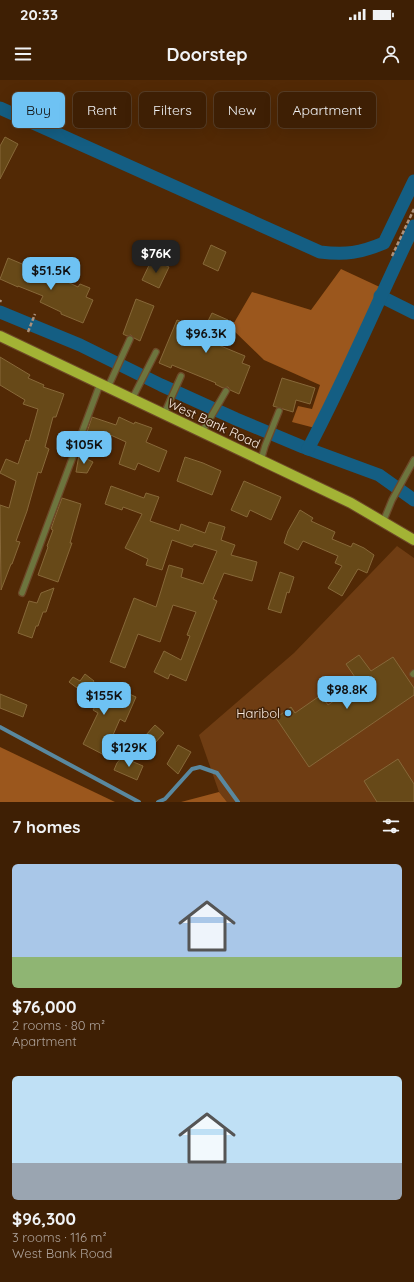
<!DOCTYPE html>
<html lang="en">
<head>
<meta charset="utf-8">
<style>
  :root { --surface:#3e1f04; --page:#45270e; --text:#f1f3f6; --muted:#ada29a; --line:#573d26; --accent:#6ec2f3 }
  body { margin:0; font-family:Quicksand,sans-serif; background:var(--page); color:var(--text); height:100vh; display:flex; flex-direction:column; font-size:15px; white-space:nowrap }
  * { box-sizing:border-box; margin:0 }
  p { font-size:13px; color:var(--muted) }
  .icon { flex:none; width:22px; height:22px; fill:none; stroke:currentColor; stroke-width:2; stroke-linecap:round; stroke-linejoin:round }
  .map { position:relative; height:722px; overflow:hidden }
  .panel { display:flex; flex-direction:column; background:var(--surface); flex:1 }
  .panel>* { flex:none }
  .guide { position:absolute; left:12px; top:12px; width:390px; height:36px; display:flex; gap:8px }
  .price { position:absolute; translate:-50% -34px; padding:0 9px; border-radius:8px; background:var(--accent); color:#111; font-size:13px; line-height:26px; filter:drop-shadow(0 1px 2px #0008) }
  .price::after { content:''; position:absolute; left:50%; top:24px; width:12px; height:9px; margin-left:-6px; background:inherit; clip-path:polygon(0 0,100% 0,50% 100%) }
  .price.active { background:#222; color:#fff }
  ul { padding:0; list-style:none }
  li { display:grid; align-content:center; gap:8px; height:212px; padding:0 12px }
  li span { display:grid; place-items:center; height:124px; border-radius:6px; color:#555 }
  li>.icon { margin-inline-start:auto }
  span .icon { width:72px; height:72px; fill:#fffc; stroke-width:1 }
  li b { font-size:17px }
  h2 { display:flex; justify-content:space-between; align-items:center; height:48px; padding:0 12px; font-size:17px }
  .tag { padding:0 14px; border-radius:6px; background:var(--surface); box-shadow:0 4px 16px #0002,0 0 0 1px var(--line); font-size:14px; line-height:36px }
  .tag.active { background:var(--accent); color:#111 }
  .status { display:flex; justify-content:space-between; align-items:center; height:28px; padding:0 20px; background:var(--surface); direction:ltr }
  .status svg { height:11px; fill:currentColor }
  header { display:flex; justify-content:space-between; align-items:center; height:52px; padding:0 12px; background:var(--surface); font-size:18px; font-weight:700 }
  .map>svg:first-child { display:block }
  .green { fill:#6f3d13 }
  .forest { fill:#9b571d }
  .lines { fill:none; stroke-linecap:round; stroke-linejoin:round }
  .stream { stroke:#59889f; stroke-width:4 }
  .canal { stroke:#145e83; stroke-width:13 }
  .building { fill:#674918; stroke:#876839 }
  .service-casing { stroke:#6d4828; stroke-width:8 }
  .primary-casing { stroke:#6d4828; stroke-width:12 }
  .path { stroke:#ad927c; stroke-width:2.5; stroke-dasharray:4 2; stroke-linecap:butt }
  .service { stroke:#6d753e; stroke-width:5.5 }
  .primary { stroke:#a3b335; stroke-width:10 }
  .poi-dot { fill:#6ec2f3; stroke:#412208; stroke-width:1.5 }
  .labels { text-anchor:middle; stroke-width:3; stroke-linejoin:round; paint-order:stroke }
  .street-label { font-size:13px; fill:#fbebe0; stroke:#412208 }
  .poi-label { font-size:13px; fill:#fbebe0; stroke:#412208; text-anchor:end }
</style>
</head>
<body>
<div class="status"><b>20:33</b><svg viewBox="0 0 49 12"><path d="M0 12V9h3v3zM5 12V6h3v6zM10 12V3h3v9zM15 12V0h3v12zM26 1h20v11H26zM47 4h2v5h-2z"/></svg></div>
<header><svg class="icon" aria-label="menu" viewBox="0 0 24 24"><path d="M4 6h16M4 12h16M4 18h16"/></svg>Doorstep<svg class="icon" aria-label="person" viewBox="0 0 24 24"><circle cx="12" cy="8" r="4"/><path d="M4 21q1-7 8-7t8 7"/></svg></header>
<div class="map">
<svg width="414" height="722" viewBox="0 0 414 722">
  <rect width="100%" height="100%" fill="#522905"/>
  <polygon class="green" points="397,466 414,478 414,722 227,722 219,712 199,655 294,573"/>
  <g class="forest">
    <polygon points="341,189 384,209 315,348 292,342 298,326 312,329 320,305 264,280 231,248 252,212 311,230"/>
    <polygon points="0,667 115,722 0,722"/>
    <polygon points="219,712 227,722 181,722"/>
  </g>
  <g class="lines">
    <g class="stream">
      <polyline points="0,647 139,722"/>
      <polyline points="158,722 165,719 192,689 200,687 217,693 238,722"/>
    </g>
    <g class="canal">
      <path d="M0 28 320 172C346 175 360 173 384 163L414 101"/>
      <polyline points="380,216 414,233"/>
      <polyline points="0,232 80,265 161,305 236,339 303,367 379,395 414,420"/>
      <path d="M308 369C347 296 378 220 414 146"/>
    </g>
  </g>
  <g class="building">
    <polygon points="5,57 18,64 0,99 0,66"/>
    <polygon points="211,165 226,172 218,191 203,184"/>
    <polygon points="8,178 27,186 25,191 50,202 53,195 78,207 80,204 90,208 86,217 93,220 83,243 61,234 61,232 40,222 43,216 18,206 18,207 0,199"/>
    <polygon points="152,179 169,187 159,208 142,200"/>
    <polygon points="136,219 154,226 140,261 134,258 131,255 127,256 123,254"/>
    <polygon points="212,233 228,240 216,264 245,276 242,283 250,286 239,314 230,310 228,307 223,308 215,304 216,303 172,285 171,288 159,283 177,240 203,251"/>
    <polygon points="0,277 30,295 28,298 44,305 43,307 64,314 56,337 53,337 45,367 49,369 41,393 38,392 27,431 16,461 20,462 12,484 11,484 1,510 0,425 9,428 16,401 0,393 6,379 18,384 26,360 29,361 38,329 23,324 25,320 0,305"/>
    <polygon points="282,298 315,308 310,324 296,320 293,332 273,326"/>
    <polygon points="92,337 116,345 119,337 134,344 135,342 152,348 146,362 167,371 159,392 138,383 135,390 119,384 126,362 104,352 102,359 86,355"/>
    <polygon points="79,375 93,382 87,393 76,392"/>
    <polygon points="185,377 203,383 221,391 212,415 177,401"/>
    <polygon points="244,401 281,417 271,440 250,430 247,437 231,430"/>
    <polygon points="111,406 144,418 146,413 159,417 150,441 179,451 181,444 205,453 209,442 225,447 221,460 235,465 231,475 257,482 252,501 224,493 213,519 217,521 186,601 170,594 168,599 154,592 164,571 181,580 190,556 187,555 196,532 173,525 160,562 138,554 125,588 110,582 134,518 156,527 169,485 183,489 181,497 203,504 217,471 194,464 192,467 172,460 162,490 146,485 148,479 125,468 142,434 123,427 122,430 105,424"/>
    <polygon points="62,418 81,424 70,463 72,463 58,502 38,495 48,467 47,466 53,450 51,449 54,440"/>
    <polygon points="300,430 313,438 311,441 335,452 332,459 351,467 353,463 364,468 374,475 367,493 358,489 342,516 328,508 342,486 335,483 338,476 303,461 298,470 284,463 288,451"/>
    <polygon points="280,492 294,497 289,513 287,512 281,533 268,529"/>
    <polygon points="54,508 46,532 43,532 38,546 36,546 32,558 18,553 29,521 37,523 41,513"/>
    <polygon points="359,575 371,591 393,577 414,608 414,615 309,687 276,638 291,627 295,633 321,615 328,625 359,603 346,584"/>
    <polygon points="85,594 94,601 90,607 119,623 125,612 136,617 125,642 120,639 109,664 114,666 108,677 83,664 98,633 93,630 97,623 69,602 73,597 80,601"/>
    <polygon points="0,614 27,625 23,637 0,628"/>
    <polygon points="155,645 164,653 154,664 145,656"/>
    <polygon points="178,665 191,672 178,694 167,684"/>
    <polygon points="122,677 143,686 137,700 114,690 117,683"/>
    <polygon points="398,679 414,704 414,722 377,722 364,701"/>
  </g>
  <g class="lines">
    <defs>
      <g id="service">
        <polyline points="108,307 130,259"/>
        <polyline points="132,319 156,272"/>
        <polyline points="164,334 181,296"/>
        <polyline points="202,352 226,311"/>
        <polyline points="261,380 265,366 279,331"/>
        <polyline points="383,442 392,420 414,380"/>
        <polyline points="22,513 100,304"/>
        <polyline points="413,594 414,593"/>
      </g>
      <polyline id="primary" points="0,256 351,423 414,460"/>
    </defs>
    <use href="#service" class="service-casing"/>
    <use href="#primary" class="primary-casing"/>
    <g class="path">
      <polyline points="392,176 414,129"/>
      <polyline points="0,222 1,220"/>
      <polyline points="28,252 35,234"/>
    </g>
    <use href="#service" class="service"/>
    <use href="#primary" class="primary"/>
  </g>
  <circle class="poi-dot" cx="288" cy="633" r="4"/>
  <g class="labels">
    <g class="street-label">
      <text transform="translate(214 343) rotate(25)" y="5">West Bank Road</text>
    </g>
    <g class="poi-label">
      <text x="280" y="638">Haribol</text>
    </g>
  </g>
</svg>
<b class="price active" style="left:156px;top:194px">$76K</b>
<b class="price" style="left:51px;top:211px">$51.5K</b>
<b class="price" style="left:206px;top:274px">$96.3K</b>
<b class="price" style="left:84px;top:385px">$105K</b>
<b class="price" style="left:347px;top:630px">$98.8K</b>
<b class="price" style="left:104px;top:636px">$155K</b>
<b class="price" style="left:129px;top:688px">$129K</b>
<div class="guide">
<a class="tag active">Buy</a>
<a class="tag">Rent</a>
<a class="tag">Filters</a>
<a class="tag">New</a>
<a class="tag">Apartment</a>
</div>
</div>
<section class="panel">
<h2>7 homes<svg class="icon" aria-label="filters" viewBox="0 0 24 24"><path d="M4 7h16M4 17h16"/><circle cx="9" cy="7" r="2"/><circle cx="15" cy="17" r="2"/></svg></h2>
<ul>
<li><span style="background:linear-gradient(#a9c7e8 75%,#8fb573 0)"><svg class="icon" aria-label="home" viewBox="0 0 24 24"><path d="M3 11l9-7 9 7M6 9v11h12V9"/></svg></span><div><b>$76,000</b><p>2 rooms · 80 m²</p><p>Apartment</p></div></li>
<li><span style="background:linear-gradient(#bfe0f5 70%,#9aa5b1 0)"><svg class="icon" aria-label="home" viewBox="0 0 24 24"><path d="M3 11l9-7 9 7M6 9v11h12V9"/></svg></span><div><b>$96,300</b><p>3 rooms · 116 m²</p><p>West Bank Road</p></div></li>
</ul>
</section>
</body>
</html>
